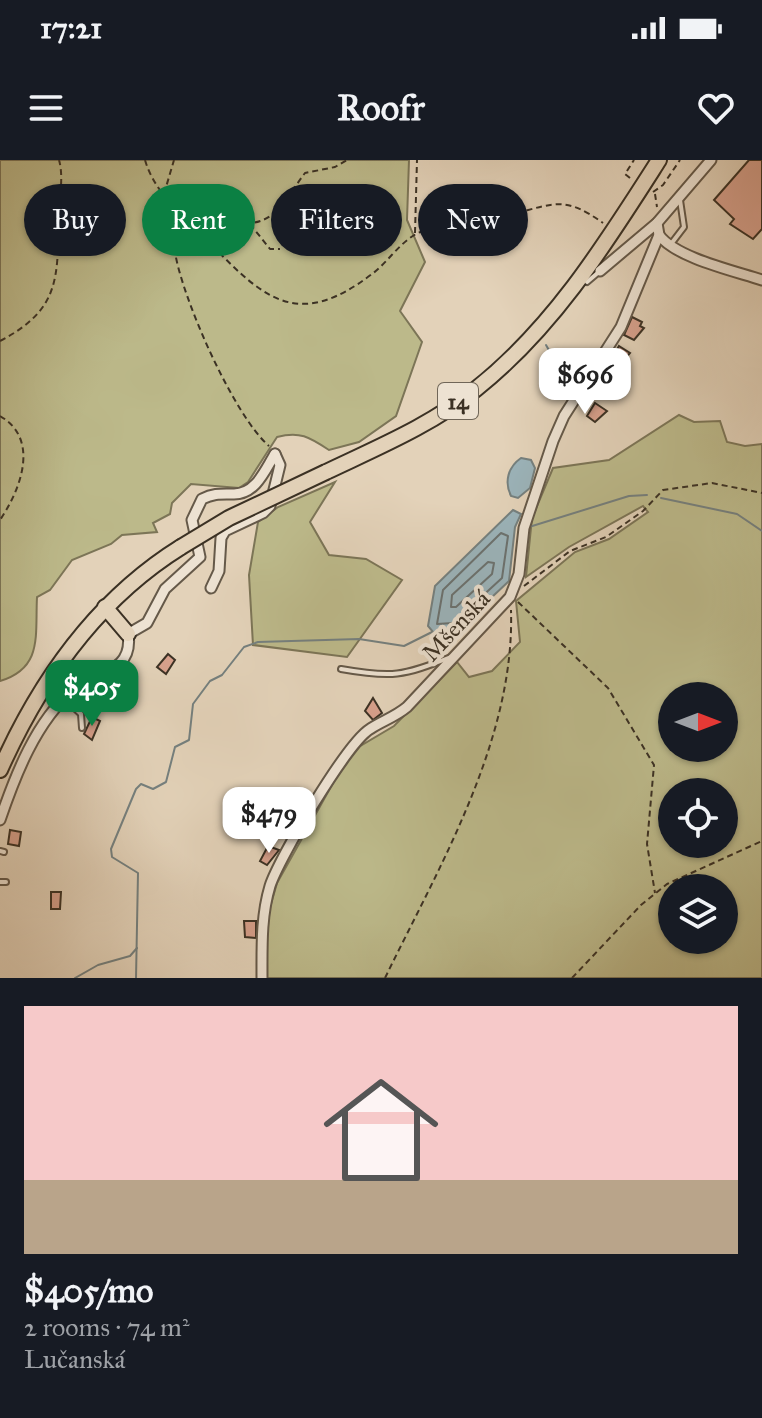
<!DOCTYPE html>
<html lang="en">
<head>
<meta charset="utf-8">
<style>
  :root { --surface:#171b24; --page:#242831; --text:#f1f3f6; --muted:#9ea1a6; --line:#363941; --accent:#0b8043 }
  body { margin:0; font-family:"IM FELL Great Primer",serif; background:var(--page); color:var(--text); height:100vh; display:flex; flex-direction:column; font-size:30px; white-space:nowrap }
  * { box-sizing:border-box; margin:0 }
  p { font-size:26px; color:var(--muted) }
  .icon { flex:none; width:44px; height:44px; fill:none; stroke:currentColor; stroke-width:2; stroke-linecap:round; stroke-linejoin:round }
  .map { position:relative; height:818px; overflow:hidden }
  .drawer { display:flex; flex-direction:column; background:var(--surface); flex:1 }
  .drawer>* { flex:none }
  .top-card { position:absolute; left:24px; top:24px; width:714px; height:72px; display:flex; gap:16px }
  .needle { width:52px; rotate:90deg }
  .controls { position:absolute; left:658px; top:522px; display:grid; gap:16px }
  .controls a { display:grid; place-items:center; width:80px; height:80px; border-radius:50%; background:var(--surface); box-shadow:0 2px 6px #0004; font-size:40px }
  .price { position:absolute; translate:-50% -68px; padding:0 18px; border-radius:16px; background:#fff; color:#222; font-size:26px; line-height:52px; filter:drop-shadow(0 2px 4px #0008) }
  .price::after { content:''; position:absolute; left:50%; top:48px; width:24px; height:18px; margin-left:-12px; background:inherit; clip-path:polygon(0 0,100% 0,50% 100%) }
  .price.current { background:var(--accent); color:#fff }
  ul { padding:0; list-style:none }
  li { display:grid; align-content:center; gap:16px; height:424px; padding:0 24px }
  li+li { border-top:2px solid var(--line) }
  li span { display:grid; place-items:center; height:248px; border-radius:0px; color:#555 }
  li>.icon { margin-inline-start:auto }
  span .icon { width:144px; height:144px; fill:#fffc; stroke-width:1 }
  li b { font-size:34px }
  .pill { padding:0 28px; border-radius:36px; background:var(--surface); box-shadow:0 2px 6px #0004; font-size:28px; line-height:72px }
  .pill.current { background:var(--accent); color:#fff }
  .status { display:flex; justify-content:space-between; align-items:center; height:56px; padding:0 40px; background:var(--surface); direction:ltr }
  .status svg { height:22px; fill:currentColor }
  header { display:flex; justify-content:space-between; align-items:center; height:104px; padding:0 24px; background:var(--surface); font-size:36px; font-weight:800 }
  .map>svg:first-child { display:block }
  .green { fill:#bcb98a; stroke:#7c7557; stroke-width:2; fill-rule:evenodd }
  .water { fill:#9bb4bb; stroke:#75807f; stroke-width:2 }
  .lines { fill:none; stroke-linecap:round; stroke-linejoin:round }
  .shore { stroke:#6b7270; stroke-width:2 }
  .stream { stroke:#75807f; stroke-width:2 }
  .building { fill:#d8a18d; stroke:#3b3124; stroke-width:2 }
  .service-casing { stroke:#655949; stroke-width:8 }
  .minor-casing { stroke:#655949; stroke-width:13 }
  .primary-casing { stroke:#3b3124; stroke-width:18 }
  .path { stroke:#3b3124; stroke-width:2; stroke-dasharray:6 4; stroke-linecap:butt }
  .service { stroke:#ede2d2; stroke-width:4 }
  .minor { stroke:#ede2d2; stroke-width:9 }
  .primary { stroke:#e3d2b9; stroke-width:14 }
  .primary-bridge-casing { stroke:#3b3124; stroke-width:18; stroke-linecap:butt }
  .primary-bridge { stroke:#e3d2b9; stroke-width:14 }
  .labels { text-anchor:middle; stroke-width:8; stroke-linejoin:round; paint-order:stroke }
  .shield { fill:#ede2d2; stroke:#706658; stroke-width:2 }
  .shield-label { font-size:22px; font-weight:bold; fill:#3b3124 }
  .street-label { font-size:24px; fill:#3b3124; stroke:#ede2d2 }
</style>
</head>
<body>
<div class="status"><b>17:21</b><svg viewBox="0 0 49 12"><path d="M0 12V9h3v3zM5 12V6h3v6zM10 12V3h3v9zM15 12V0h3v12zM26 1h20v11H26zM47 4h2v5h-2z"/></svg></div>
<header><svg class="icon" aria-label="menu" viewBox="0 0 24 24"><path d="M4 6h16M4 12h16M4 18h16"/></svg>Roofr<svg class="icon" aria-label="heart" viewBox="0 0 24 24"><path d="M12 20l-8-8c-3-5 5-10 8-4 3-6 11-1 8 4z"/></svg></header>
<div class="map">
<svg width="762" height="818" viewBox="0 0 762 818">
  <rect width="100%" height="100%" fill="#e3d2b9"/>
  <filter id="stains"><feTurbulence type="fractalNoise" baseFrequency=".0025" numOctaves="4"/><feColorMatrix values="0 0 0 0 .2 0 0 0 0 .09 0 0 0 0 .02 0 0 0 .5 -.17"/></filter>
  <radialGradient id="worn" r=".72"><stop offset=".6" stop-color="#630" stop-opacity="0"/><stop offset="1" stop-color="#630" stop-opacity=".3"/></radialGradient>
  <g class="green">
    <path d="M0 0H409L407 60 425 102 400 151 422 182 396 256 359 282 329 290C309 277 300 271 277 277L248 322 239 328 191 324 172 343 170 354 153 363 157 372 122 375 111 384 72 400 50 430 37 437C35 476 43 508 0 521Z"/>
    <path d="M679 255 694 262 720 261 727 282 745 286 762 284V818H267V758L277 723 337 616 357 588 394 566 457 502 469 517 492 511 520 482 516 441 575 392 609 379 648 352 643 346 569 387 526 417 532 358 553 308 609 300ZM672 536H724V588H672ZM672 632H724V684H672ZM672 728H724V780H672Z"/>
    <polygon points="335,322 310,362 329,395 366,399 402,420 347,497 253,485 249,415 258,362 278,347"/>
  </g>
  <g class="water">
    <path d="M521 298 531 300 535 308 530 328 518 338 511 336C504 322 508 307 521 298Z"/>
    <polygon points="513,350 521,354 515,367 509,421 455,472 433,472 428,466 435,426"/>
  </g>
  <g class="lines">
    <g class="shore">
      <polygon points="501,373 508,376 502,418 453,463 437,464 443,430"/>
      <polygon points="488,402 494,403 492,414 456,447 451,447 452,435"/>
    </g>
    <g class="stream">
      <polyline points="546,185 566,220"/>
      <polyline points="661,338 737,354 762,371"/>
      <polyline points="529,367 629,336 647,335"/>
      <polyline points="75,818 98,805 130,796 137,788"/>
      <polyline points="136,818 138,713 112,697 111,689 136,629 141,624 153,629 166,622 175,587 189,580 193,544 210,521 222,515 244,487 258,482 359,479 404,486 432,472"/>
    </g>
  </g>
  <g class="building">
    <polygon points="749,0 762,0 762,69 753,79 730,64 734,59 714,40"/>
    <polygon points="632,157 642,162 640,166 644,168 634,180 624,175"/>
    <polygon points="619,186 630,193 619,206 610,201"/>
    <polygon points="595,243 607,251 595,262 587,256"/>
    <polygon points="168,494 175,500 166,514 157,507"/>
    <polygon points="373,538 382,553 373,560 365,551"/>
    <polygon points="92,557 100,561 92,580 84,574"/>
    <polygon points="10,670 21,672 19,686 8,684"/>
    <polygon points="268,686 279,690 267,705 260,701"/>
    <polygon points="51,732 61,732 60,749 51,749"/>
    <polygon points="244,761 256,761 256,778 245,777"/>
  </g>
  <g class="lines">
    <defs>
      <g id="service">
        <polyline points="671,84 684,67 680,40"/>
        <polyline points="587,122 600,111"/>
        <path d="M341 509C392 518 403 516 451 497"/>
        <polyline points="65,539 81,554 82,568"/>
        <polyline points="0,691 4,692"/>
        <polyline points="0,722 6,722"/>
      </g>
      <g id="minor">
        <path d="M659 75C676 98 735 111 762 120"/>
        <polyline points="600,111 657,63 711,0"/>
        <polyline points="211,428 219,411 221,378 225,371 263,353 270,346 280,305 275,294"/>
        <path d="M0 660C15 616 36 561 73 530 95 512 134 513 128 474L147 463 165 429 200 397 192 360 202 339C214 333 221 334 234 334 256 334 265 310 275 294"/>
        <path d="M262 818C262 786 261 756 270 726 279 698 347 583 370 569 382 561 395 557 407 547L510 437 519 414 524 368 553 281 564 256 621 167 659 75 657 63"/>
      </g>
      <g id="primary">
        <path d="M326 312C376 288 432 265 476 229 554 167 606 83 659 0"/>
        <polyline points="105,447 128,474"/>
        <path d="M0 610C40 520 96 440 181 387"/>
      </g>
    </defs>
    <use href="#service" class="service-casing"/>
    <use href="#minor" class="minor-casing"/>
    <use href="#primary" class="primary-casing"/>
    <g class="path">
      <path d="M145 0C155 35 187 59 212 85 267 143 301 168 372 114 388 102 400 82 418 73 448 60 482 62 513 54 556 43 565 36 603 63"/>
      <polyline points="630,18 625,14 634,0"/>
      <polyline points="653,32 663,25 680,0"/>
      <polyline points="164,34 174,0"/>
      <polyline points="655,34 657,47"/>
      <path d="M175 48C176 63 173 77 175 92 182 138 234 256 269 286"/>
      <path d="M177 48C202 59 250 75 274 53 286 42 295 26 305 13L335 7 347 0"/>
      <polyline points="250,64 270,89 280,89"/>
      <polyline points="415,73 417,0"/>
      <path d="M0 181C61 149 57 118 59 56 59 39 64 17 59 0"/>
      <path d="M0 256C40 279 21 329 0 360"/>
      <polyline points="524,426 570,391 606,377 643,351 663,330 712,323 762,333"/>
      <polyline points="518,442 608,528 654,605 647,684 655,733"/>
      <path d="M385 818C440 705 515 579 511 450"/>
      <polyline points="572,818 641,745 667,724 762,681"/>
    </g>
    <use href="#service" class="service"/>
    <use href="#minor" class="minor"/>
    <use href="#primary" class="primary"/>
    <defs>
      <polyline id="primary-bridge" points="181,387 229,358 326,312"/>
    </defs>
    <use href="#primary-bridge" class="primary-bridge-casing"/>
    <use href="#primary-bridge" class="primary-bridge"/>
  </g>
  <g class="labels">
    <rect class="shield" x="438" y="223" width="40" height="36" rx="6"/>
    <g class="shield-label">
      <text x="458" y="249">14</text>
    </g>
    <g class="street-label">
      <text transform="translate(456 466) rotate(-47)" y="8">Mšenská</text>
    </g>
  </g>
  <rect width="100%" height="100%" filter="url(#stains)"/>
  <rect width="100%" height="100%" fill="url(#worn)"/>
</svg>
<div class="controls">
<a><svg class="needle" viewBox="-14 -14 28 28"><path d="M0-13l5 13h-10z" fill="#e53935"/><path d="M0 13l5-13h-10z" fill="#9ea1a6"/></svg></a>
<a><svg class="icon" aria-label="locate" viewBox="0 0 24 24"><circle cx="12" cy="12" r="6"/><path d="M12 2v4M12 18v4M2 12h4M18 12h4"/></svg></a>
<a><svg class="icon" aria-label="layers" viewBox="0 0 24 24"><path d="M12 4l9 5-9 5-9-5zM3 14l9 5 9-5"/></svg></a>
</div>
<b class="price" style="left:585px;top:256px">$696</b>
<b class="price current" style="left:92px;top:568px">$405</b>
<b class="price" style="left:269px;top:695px">$479</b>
<div class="top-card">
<a class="pill">Buy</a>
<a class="pill current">Rent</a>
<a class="pill">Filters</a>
<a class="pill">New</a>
</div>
</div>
<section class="drawer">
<ul>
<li><span style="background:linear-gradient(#f6c9c9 70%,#b9a48a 0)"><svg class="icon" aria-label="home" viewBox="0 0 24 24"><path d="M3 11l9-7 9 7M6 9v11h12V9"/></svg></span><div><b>$405/mo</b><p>2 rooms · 74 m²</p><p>Lučanská</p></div></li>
</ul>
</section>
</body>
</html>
